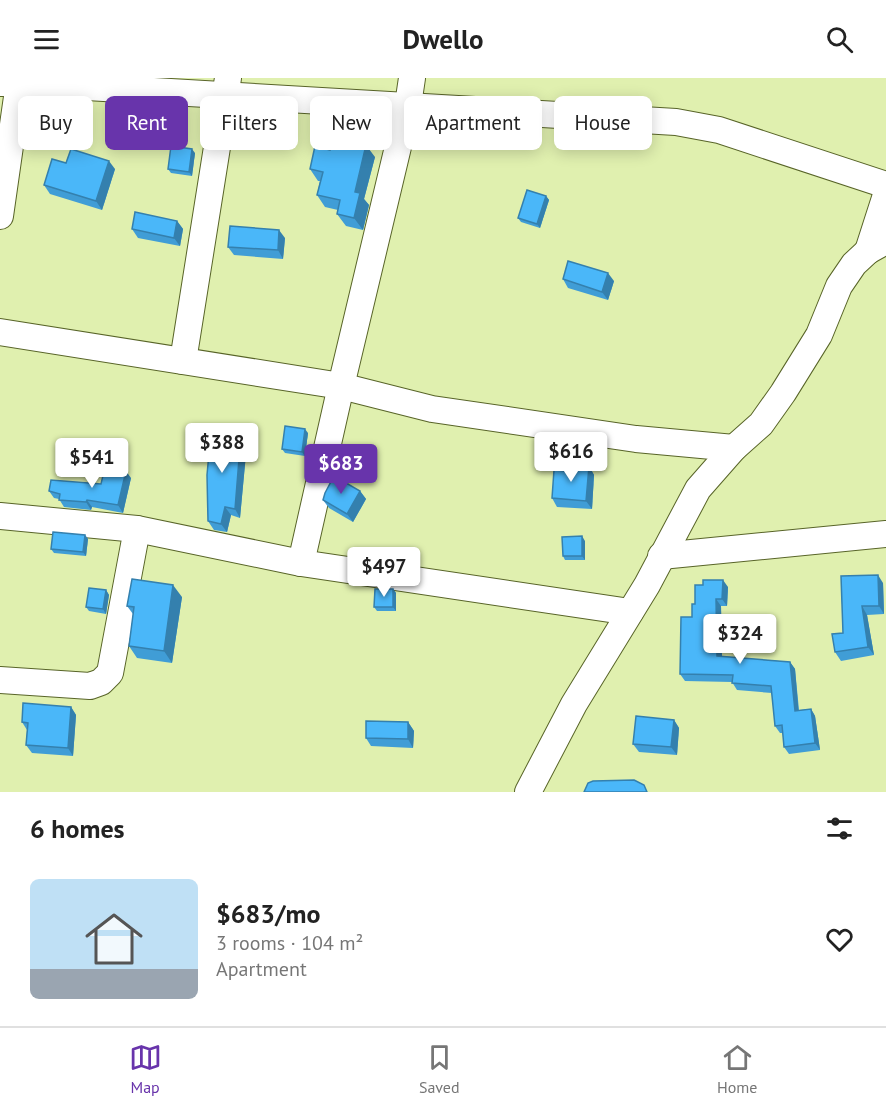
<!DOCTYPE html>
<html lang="en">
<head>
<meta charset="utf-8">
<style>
  :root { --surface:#fff; --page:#f6f6f6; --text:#222; --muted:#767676; --line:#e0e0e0; --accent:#6834ab }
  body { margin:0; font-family:"PT Sans",sans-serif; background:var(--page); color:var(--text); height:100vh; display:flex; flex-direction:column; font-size:22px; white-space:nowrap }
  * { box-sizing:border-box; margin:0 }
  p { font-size:20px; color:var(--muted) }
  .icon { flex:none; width:33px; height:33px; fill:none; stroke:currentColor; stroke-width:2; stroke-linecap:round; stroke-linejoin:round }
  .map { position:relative; height:714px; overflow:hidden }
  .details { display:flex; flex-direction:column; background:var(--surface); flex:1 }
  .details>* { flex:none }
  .hud { position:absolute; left:18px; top:18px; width:850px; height:54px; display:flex; gap:12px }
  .price { position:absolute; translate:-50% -51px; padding:0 14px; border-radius:6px; background:#fff; color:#222; font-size:20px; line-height:39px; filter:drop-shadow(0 2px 3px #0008) }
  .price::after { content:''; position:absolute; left:50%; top:36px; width:18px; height:14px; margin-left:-9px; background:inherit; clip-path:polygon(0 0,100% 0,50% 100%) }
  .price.selected { background:var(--accent); color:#fff }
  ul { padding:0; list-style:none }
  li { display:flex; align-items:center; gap:18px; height:150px; padding:0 30px }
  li+li { border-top:2px solid var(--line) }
  li span { display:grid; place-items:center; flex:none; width:168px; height:120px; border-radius:9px; color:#555 }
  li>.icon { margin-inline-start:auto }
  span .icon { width:72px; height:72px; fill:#fffc; stroke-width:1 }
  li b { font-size:26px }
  h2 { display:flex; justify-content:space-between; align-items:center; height:72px; padding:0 30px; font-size:26px }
  .tag { padding:0 21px; border-radius:9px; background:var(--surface); box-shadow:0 3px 15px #0003; font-size:21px; line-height:54px }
  .tag.selected { background:var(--accent); color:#fff }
  header { display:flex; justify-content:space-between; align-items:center; height:78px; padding:0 30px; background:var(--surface); font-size:27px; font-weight:700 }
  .tabs { display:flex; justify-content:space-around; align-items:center; height:84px; border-top:2px solid var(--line); background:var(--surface); font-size:16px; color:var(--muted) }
  .tabs a { display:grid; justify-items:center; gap:3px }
  .tabs .selected { color:var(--accent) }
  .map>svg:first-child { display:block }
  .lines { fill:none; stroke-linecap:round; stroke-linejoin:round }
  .street-casing { stroke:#586428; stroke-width:28 }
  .street { stroke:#fff; stroke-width:26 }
  .wall { fill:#409dd6 }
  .shaded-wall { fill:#3480ae }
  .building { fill:#4ab7f9; stroke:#3480ae; stroke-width:1.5 }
</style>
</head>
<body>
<header><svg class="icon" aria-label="menu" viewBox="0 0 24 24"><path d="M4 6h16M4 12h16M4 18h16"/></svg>Dwello<svg class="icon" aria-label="search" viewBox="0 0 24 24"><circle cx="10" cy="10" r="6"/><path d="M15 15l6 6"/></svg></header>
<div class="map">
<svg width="886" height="714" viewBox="0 0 886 714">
  <rect width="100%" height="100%" fill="#e0f0af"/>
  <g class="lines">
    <defs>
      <g id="street">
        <polyline points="0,5 19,5 676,44 719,52 886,107"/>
        <polyline points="0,138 19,5"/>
        <polyline points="868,173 886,117"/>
        <polyline points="0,254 341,308 432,331 636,361 734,370"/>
        <polyline points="183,283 228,0"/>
        <polyline points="0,438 137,451 301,485 630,534"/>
        <polyline points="661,478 886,456"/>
        <polyline points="301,485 341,308 408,27 412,0"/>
        <polyline points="0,602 90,608 101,604 110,595 137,451"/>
        <polyline points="528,714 574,626 647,507 698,411 734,370 761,346 783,315 819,257 839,208 854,186 868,173 886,163"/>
      </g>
    </defs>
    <use href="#street" class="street-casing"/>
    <use href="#street" class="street"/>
  </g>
  <g class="wall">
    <polygon points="330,72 375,79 364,121 369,127 363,152 346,148 337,136 338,132 325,129 317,117 320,103 318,103 310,91"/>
    <polygon points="195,75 192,98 171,95 168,91"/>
    <polygon points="66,85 115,91 102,132 50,116 44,107"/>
    <polygon points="546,118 549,122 540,150 521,144 518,140"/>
    <polygon points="177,143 183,151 180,168 138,160 132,151"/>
    <polygon points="285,160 283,181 234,177 228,169"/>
    <polygon points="563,201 614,203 608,222 568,210"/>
    <polygon points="308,355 305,378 285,375 282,371"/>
    <polygon points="247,365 240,440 231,437 227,454 214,452 208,443"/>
    <polygon points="589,388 594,397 592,431 557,429 552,420 569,393"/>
    <polygon points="131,400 123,435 92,429 91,432 64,429 59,421 54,420 49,413 101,406"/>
    <polygon points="360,413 366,421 353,444 329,430 323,422"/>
    <polygon points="85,457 88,461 86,478 54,475 51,471"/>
    <polygon points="585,463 585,482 565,482 563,478"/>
    <polygon points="841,498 883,505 884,536 867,537 874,577 841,583 835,574 843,555"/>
    <polygon points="703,507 728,509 727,528 721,528 722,578 790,584 795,591 799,632 811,631 815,638 820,672 789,676 784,669 783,655 780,655 775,648 772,615 737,612 732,604 685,603 680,596 695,526"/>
    <polygon points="393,511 396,515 396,533 377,533 374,529"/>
    <polygon points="106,512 109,517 106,536 89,533 86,529"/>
    <polygon points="182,519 172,585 137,580 129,568 133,536 127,528"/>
    <polygon points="71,629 76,637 73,678 32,675 26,667 27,652 22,644"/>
    <polygon points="674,642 679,650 677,677 639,674 633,666"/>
    <polygon points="408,644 414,653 413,670 371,668 366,660"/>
  </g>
  <g class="shaded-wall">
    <polygon points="366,67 375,79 364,121 369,127 363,152 354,140 355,114"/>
    <polygon points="192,71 195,75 192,98 189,94"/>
    <polygon points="109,83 115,91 102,132 96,123"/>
    <polygon points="546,118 549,122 540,150 537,146"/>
    <polygon points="177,143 183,151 180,168 174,160"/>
    <polygon points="279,152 285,160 283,181 278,172"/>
    <polygon points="608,195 614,203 608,222 602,214"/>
    <polygon points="305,351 308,355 305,378 302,374"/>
    <polygon points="241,356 247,365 240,440 235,431"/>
    <polygon points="589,388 594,397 592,431 586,423"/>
    <polygon points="126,393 131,400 123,435 118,427"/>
    <polygon points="360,413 366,421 353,444 347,436"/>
    <polygon points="87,422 92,429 91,432 86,424"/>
    <polygon points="225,429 231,437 227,454 221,446"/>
    <polygon points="85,457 88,461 86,478 83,474"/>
    <polygon points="582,458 585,463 585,482 582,478"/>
    <polygon points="878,497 883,505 884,536 879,528"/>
    <polygon points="723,502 728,509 727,528 722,521"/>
    <polygon points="173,507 182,519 172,585 164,573"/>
    <polygon points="393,511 396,515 396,533 393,529"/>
    <polygon points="106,512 109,517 106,536 103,531"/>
    <polygon points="716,521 721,528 722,585 717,578"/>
    <polygon points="862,528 867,537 874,577 868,569"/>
    <polygon points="790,584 795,591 799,639 795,633"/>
    <polygon points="71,629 76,637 73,678 68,670"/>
    <polygon points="811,631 815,638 820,672 815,665"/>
    <polygon points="674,642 679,650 677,677 671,669"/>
    <polygon points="408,644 414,653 413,670 408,661"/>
  </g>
  <g class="building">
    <polygon points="333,59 366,67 355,114 360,115 354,140 337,136 340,122 317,117 323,94 310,91 315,68 330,72"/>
    <polygon points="171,68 192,71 189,94 168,91"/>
    <polygon points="71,71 109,83 96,123 44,107 52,81 66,85"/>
    <polygon points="527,112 546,118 537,146 518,140"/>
    <polygon points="135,134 177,143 174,160 132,151"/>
    <polygon points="230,148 279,152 278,172 228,169"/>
    <polygon points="568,183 608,195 602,214 563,201"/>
    <polygon points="285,348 305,351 302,374 282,371"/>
    <polygon points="211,353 241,356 235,431 225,429 221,446 208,443 207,397"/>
    <polygon points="570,387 589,388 586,423 552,420 554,392 569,393"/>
    <polygon points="105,389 126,393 118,427 87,422 86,424 59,422 60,416 49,413 51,402 101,406"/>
    <polygon points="334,398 360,413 347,436 323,422 325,415"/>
    <polygon points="53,454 85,457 83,474 51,471"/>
    <polygon points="582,458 582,478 563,478 562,459"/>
    <polygon points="878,497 879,528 862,528 868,569 835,574 832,556 843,555 841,498"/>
    <polygon points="132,501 173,507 164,573 129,568 134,529 127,528"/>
    <polygon points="703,502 723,502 722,521 716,521 717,578 790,584 795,633 811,631 815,665 784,669 782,647 775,648 771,608 732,605 733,597 680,596 681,539 692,539 692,526 695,526 695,507 703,507"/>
    <polygon points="89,510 106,512 103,531 86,529"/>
    <polygon points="375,511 393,511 393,529 374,529"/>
    <polygon points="23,625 71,629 68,670 26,667 28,645 22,644"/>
    <polygon points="636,638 674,642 671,669 633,666"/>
    <polygon points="366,643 408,644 408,661 366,660"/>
    <polygon points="634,702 644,707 647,714 584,714 588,705 593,703"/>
  </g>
</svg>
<b class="price" style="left:222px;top:396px">$388</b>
<b class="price" style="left:571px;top:405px">$616</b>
<b class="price" style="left:92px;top:411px">$541</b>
<b class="price selected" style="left:341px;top:417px">$683</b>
<b class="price" style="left:384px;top:520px">$497</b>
<b class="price" style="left:740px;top:587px">$324</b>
<div class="hud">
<a class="tag">Buy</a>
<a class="tag selected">Rent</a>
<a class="tag">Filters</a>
<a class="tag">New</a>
<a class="tag">Apartment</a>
<a class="tag">House</a>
</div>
</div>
<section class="details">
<h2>6 homes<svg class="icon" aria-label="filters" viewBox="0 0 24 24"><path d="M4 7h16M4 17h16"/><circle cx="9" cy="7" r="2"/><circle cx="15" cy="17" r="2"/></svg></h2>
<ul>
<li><span style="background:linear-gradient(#bfe0f5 75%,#9aa5b1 0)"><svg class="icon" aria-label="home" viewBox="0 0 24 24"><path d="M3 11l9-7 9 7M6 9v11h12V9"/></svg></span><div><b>$683/mo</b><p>3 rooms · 104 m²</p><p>Apartment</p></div><svg class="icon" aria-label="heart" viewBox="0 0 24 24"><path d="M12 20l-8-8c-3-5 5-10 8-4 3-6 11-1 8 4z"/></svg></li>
</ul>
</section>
<nav class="tabs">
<a class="selected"><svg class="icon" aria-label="map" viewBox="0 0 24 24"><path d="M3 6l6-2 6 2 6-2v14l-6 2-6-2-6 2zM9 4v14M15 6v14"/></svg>Map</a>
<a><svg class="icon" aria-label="saved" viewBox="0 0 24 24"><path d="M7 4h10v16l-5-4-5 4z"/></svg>Saved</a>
<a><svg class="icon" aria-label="home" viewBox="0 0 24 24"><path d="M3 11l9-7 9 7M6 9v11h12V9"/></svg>Home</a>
</nav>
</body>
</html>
